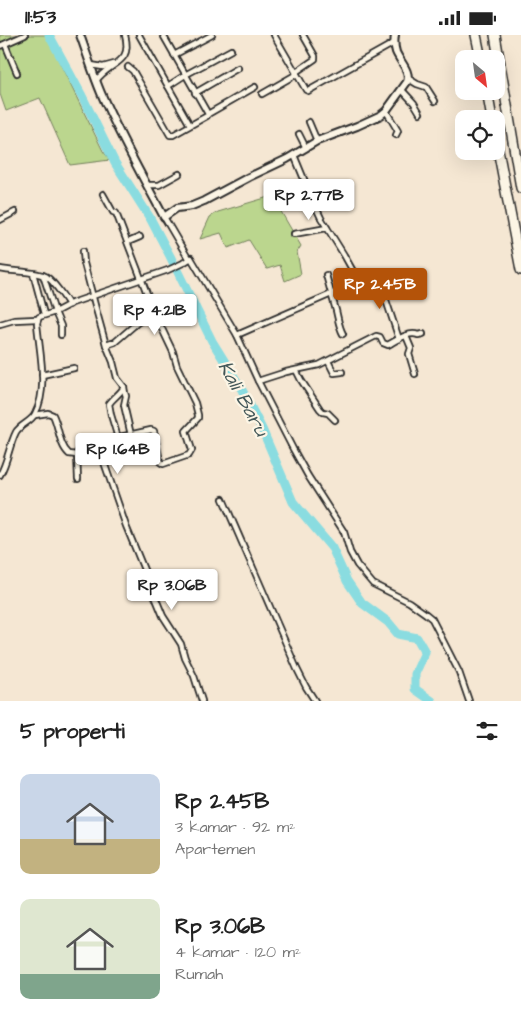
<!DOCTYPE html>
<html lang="id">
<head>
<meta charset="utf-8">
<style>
  :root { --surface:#fff; --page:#f2f2f2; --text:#222; --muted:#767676; --accent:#b45309 }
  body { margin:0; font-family:"Architects Daughter",sans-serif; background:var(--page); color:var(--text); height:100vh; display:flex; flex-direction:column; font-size:19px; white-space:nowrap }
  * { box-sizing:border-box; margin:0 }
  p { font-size:16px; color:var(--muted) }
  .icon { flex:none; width:28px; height:28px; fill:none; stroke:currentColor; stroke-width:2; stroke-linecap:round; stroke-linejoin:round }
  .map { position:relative; height:666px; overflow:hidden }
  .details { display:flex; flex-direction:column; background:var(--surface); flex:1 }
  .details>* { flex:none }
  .needle { width:32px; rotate:151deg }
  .buttons { position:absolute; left:455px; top:15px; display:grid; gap:10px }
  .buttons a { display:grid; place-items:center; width:50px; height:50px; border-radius:10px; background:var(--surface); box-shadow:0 5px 20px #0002; font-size:25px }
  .price { position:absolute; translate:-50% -42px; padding:0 11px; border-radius:5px; background:#fff; color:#222; font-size:16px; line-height:32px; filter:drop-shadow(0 1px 2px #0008) }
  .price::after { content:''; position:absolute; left:50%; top:30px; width:15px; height:11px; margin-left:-8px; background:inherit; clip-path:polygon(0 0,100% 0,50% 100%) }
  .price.current { background:var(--accent); color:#fff }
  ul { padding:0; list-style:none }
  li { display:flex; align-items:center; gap:15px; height:125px; padding:0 20px }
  li span { display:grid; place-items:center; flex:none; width:140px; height:100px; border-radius:10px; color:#555 }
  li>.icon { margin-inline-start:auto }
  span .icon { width:60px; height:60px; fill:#fffc; stroke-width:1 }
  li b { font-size:21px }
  h2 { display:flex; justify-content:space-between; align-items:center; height:60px; padding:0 20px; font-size:21px }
  .status { display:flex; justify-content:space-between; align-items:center; height:35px; padding:0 25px; background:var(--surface); direction:ltr }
  .status svg { height:14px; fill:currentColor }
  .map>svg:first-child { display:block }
  .green { fill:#bbd68e; stroke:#73805c }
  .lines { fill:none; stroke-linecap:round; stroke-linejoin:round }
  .river { stroke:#8adce0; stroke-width:9 }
  .street-casing { stroke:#2b2b2b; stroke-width:8 }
  .secondary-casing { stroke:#2b2b2b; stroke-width:10 }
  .highway-casing { stroke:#2b2b2b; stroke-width:12 }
  .street { stroke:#fcf5e5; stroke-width:4.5 }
  .secondary { stroke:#fcf5e5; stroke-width:6 }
  .highway { stroke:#fcf5e5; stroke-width:9 }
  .labels { text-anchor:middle; stroke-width:4.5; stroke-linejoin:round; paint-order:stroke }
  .water-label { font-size:20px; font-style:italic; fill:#435758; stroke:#fcf5e5 }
</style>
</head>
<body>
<div class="status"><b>11:53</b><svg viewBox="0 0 49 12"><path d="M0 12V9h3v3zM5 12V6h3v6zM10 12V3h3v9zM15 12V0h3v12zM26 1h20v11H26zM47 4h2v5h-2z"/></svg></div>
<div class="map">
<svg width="521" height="666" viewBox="0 0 521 666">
  <rect width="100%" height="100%" fill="#f5e7d3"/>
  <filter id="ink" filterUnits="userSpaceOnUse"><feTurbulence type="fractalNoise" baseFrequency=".02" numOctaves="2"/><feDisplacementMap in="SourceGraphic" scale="10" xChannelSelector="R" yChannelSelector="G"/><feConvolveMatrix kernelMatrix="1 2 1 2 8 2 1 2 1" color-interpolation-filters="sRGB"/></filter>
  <g filter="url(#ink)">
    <g class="green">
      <polygon points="0,0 46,0 103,116 110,125 70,130 40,63 6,76 0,59"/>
      <polygon points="272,161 301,211 297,217 301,239 285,246 280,230 267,234 249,205 228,213 221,198 200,204 210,182 218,177"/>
    </g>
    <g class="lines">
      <polyline class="river" points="49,0 82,61 115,128 150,183 170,221 212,306 241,353 262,394 293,467 332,513 347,546 362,568 388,587 398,599 417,603 425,617 415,639 415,654 432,666"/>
      <defs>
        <g id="street">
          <polyline points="139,0 190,90"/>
          <polyline points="274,0 306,55 308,56 394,8"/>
          <polyline points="5,9 17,38"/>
          <polyline points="0,11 25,0"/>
          <polyline points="174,20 212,0"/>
          <polyline points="91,30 103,32 114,29"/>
          <polyline points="128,32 133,36 170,100 173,100 207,81 208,79 163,0"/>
          <polyline points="296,37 315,24 315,21 303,0"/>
          <polyline points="409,44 417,49 426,52 435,66"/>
          <path d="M96 46C110 26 133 30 125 0"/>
          <polyline points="168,51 185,40 231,15"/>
          <polyline points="402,55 414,68 420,78"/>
          <polyline points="195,58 238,33"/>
          <polyline points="262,59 297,39"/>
          <polyline points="386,76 398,96 396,100"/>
          <polyline points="208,79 255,52"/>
          <polyline points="309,87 317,106"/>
          <polyline points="299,99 306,113"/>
          <polyline points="294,120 313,166 321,183 344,220 359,247"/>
          <polyline points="147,150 159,150 179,139"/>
          <polyline points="103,159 113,177 116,178 154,277 173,317 177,331 195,368 198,380 198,383 186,396 192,415 189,420 163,429 160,427 154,396 151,395 97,407 126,491 163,581 181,609 185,623 194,641 202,666"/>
          <polyline points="164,182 188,223 191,223 237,300 258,346 293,414 308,441 344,497 350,517 357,530 373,549 409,567 426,579 432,584 459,637 469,666"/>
          <polyline points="0,185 15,177"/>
          <polyline points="294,199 327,193"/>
          <polyline points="128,207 140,202"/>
          <polyline points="83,216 84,228 96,274 106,310 113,327 117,343 124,352 125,358 126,361 124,370 131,400"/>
          <path d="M0 234C13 237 37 236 47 242 53 246 65 263 69 270"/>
          <polyline points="33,238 44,279"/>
          <polyline points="43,240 55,277 61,291 61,300"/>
          <path d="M326 240C329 251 332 261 335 272 338 281 338 290 343 299"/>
          <polyline points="0,289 14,285 37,284"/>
          <polyline points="237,300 359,247 378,241 399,304"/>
          <polyline points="406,301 411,313 409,319 415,339"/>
          <polyline points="106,310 115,307 137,288 154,277"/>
          <polyline points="328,326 334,338 342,337"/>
          <polyline points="296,335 301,345 320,374 323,377 328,378 335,385"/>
          <polyline points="42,340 74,333"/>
          <path d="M258 346 286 337 319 330 376 301 380 302 383 308 388 310C397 305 409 296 418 300L423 299"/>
          <path d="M35 380 48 378 53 380C59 392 59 410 69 419L77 420 79 414 97 407"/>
          <path d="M118 403 111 380 109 369C113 363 120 359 124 352"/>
          <polyline points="77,420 78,444"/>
          <path d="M0 440C8 426 9 411 16 397 21 389 31 387 35 379 49 353 39 315 37 288L39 282 55 277 72 268 168 235 183 228 191 223"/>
          <polyline points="223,464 297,634 306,652 315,666"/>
        </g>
        <path id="secondary" d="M80 0C87 19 93 39 101 58 119 100 142 141 164 182L177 173 192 171 204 166 249 142 287 124 317 106 357 91 381 80 386 76 407 47C411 36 400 27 396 17 394 11 394 6 395 0"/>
        <g id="highway">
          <polyline points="476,0 481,24"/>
          <polyline points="495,0 521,153"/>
          <polyline points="487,56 492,84"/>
          <polyline points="496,104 521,235"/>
        </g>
      </defs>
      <use href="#street" class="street-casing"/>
      <use href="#secondary" class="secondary-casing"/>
      <use href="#highway" class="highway-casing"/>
      <use href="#street" class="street"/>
      <use href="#secondary" class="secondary"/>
      <use href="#highway" class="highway"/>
    </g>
  </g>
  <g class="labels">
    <g class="water-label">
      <text transform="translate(244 363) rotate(61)" y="7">Kali Baru</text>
    </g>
  </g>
</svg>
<div class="buttons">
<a><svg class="needle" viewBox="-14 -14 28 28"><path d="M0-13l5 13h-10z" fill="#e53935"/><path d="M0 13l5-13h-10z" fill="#767676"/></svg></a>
<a><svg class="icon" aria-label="locate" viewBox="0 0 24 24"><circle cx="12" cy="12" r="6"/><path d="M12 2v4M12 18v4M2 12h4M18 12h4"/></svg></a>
</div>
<b class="price" style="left:309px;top:186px">Rp 2.77B</b>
<b class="price current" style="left:380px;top:275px">Rp 2.45B</b>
<b class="price" style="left:155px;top:301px">Rp 4.21B</b>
<b class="price" style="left:118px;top:440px">Rp 1.64B</b>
<b class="price" style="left:172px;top:576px">Rp 3.06B</b>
</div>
<section class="details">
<h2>5 properti<svg class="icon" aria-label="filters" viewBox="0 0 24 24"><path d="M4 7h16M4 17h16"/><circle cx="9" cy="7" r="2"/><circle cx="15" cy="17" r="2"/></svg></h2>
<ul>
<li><span style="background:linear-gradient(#c9d6e8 65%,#c2b280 0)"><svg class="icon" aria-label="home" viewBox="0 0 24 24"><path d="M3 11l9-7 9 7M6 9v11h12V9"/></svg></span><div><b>Rp 2.45B</b><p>3 kamar · 92 m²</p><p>Apartemen</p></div></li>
<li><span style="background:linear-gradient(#dfe7d0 75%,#7fa58c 0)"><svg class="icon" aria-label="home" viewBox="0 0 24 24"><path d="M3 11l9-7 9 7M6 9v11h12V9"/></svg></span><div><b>Rp 3.06B</b><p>4 kamar · 120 m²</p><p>Rumah</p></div></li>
</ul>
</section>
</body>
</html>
